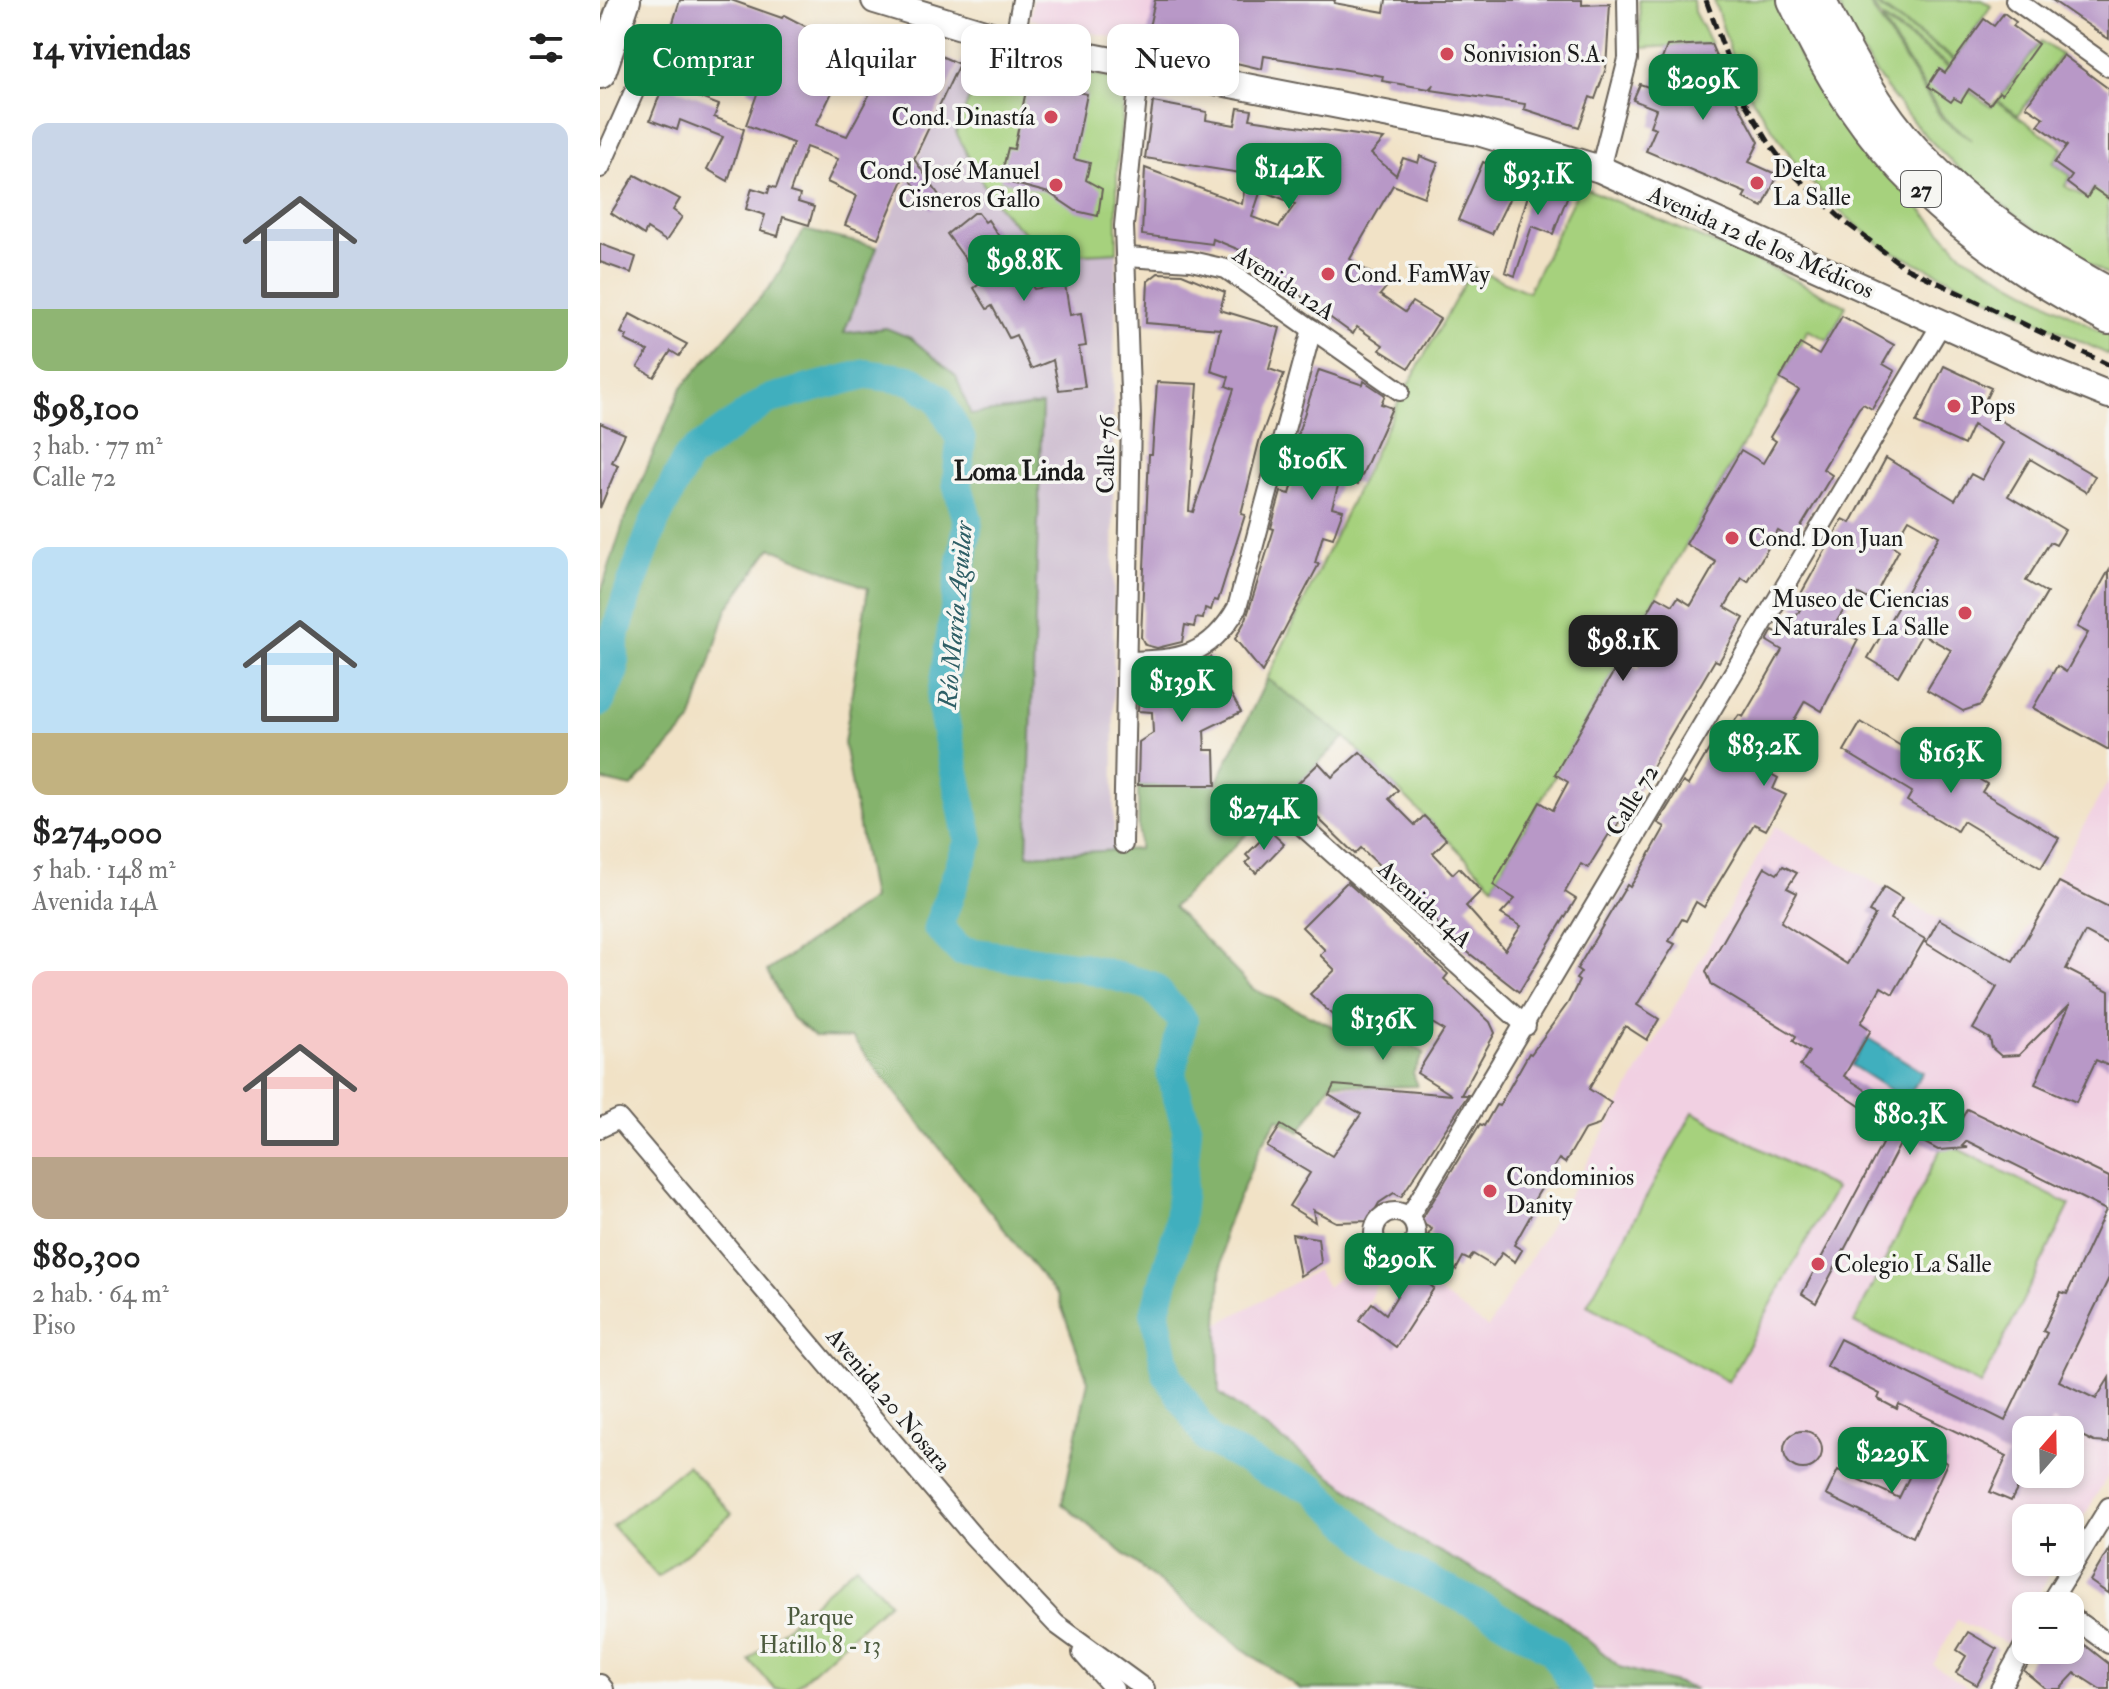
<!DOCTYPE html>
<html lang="es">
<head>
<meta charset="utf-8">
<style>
  :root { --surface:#fff; --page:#f2f2f2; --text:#222; --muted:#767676; --accent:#0b8043 }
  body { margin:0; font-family:"IM FELL Double Pica",serif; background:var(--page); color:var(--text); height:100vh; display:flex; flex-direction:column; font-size:30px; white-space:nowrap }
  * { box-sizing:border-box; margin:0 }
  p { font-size:26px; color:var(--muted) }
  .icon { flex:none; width:44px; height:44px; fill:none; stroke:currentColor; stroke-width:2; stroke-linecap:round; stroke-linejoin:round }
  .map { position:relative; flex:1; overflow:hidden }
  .side { display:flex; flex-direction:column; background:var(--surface); width:600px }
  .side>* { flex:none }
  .top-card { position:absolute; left:24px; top:24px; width:760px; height:72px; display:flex; gap:16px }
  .needle { width:52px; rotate:20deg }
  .fabs { position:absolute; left:1412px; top:1416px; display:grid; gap:16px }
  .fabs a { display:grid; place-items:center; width:72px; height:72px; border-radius:16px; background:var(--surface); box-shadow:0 4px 12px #0003; font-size:40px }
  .price { position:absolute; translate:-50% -68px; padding:0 18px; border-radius:16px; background:var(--accent); color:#fff; font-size:26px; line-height:52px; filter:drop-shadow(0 2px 4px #0008) }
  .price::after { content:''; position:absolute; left:50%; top:48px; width:24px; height:18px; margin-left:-12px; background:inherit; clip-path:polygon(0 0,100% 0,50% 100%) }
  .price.active { background:#222; color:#fff }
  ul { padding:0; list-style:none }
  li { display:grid; align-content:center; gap:16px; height:424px; padding:0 32px }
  li span { display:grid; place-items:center; height:248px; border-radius:16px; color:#555 }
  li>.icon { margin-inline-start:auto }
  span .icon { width:144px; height:144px; fill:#fffc; stroke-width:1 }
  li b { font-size:34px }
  h2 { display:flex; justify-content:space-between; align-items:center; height:96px; padding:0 32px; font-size:34px }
  .pill { padding:0 28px; border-radius:16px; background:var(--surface); box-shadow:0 4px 12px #0003; font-size:28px; line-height:72px }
  .pill.active { background:var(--accent); color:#fff }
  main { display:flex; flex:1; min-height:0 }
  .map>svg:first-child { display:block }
  .built { fill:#f1d0e2; fill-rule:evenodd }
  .industrial { fill:#cebed0 }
  .green { fill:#a6d17d; stroke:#61764c; stroke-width:2 }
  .forest { fill:#84b36c; stroke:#506844; stroke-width:2 }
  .water { fill:#41afbe; stroke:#2e666d; stroke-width:2 }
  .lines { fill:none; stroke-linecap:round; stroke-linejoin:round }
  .river { stroke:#41afbe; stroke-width:30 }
  .building { fill:#b898c7; fill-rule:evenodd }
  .minor-casing { stroke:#676158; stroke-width:22 }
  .secondary-casing { stroke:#676158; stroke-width:30 }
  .trunk-casing { stroke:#676158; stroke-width:34 }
  .minor { stroke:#fff; stroke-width:18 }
  .secondary { stroke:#fff; stroke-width:26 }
  .trunk { stroke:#fff; stroke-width:30 }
  .rail { stroke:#1c1c1c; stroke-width:5; stroke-dasharray:12 6; stroke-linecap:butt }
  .poi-dot { fill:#d1495b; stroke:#f6f6f2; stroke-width:3 }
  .labels { text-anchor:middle; stroke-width:7; stroke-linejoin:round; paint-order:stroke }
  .shield { fill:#f6f6f2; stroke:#5d5d5c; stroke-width:2 }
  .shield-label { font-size:22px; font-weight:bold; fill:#1c1c1c }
  .poi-label { font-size:24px; fill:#1c1c1c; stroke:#f6f6f2; text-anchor:start }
  .street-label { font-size:24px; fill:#1c1c1c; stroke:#f6f6f2 }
  .park-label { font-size:24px; fill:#4c5b3e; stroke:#f6f6f2 }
  .neighbourhood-label { font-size:26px; font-weight:bold; fill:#1c1c1c; stroke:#f6f6f2 }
  .water-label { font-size:26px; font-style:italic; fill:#2d5e65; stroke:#f6f6f2 }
</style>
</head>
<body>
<main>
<section class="side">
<h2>14 viviendas<svg class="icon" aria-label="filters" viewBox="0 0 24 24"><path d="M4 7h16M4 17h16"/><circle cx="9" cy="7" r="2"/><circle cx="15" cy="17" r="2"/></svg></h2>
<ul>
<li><span style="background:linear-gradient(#c9d6e8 75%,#8fb573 0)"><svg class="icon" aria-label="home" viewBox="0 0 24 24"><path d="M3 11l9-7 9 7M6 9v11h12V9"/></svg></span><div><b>$98,100</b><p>3 hab. · 77 m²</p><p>Calle 72</p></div></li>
<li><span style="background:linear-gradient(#bfe0f5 75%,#c2b280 0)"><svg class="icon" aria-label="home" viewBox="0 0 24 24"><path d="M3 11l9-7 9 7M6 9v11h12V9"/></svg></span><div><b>$274,000</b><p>5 hab. · 148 m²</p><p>Avenida 14A</p></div></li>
<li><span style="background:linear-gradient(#f6c9c9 75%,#b9a48a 0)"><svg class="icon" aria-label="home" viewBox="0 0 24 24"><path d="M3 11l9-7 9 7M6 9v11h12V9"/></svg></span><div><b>$80,300</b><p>2 hab. · 64 m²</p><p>Piso</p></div></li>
</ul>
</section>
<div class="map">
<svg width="1509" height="1689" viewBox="0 0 1509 1689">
  <rect width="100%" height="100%" fill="#f6f6f2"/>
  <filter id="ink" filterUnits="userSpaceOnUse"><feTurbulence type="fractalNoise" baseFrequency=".0125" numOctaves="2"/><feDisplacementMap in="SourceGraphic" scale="16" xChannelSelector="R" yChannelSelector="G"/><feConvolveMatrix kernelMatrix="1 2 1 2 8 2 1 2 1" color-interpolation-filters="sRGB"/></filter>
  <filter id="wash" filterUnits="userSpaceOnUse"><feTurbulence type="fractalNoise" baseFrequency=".006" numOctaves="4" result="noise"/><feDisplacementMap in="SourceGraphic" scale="32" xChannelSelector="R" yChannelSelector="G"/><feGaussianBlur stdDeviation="1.8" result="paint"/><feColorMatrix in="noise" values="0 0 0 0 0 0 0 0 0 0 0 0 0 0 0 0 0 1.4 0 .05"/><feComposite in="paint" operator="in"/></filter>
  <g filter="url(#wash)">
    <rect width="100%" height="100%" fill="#f1e2c6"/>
    <g class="built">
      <polygon points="433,0 570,0 559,48 430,19"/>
      <path d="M1509 780V1474L1470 1540V1518H1426V1562H1457L1431 1606H1426V1615L1411 1645 1357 1620 1333 1665 1371 1689H1096L1020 1668 959 1616 818 1540 619 1393 618 1324 717 1270 727 1287 773 1247 789 1257 760 1320 796 1347 833 1288 888 1328 980 1176 1175 826 1409 959ZM1426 1430H1470V1474H1426Z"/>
    </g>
    <polygon class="industrial" points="370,43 389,49 356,132 472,253 517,252 513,395 514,851 427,856 442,406 371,415 356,376 243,333 277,247"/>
    <g class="green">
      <polygon points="1039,0 1093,0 1094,12 1111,44 1041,48"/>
      <polygon points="1114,0 1176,0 1201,59 1249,131 1363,255 1509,336 1509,355 1285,248 1237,209 1201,171 1139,79"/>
      <path d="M1236 0H1267L1342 119 1372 140 1344 118 1281 19 1373 85 1369 91 1391 107 1396 101 1463 148 1453 163 1471 176 1465 186 1486 198 1495 187 1508 196 1509 276C1398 213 1286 121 1236 0Z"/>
      <polygon points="1269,0 1355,61 1371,81 1280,16"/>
      <polygon points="1271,0 1382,0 1391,6 1355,59"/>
      <polygon points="1441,41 1461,55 1418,115 1398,101"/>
      <path d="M389 49 526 82 517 164V252C503 253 487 255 473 253 411 245 380 182 356 132Z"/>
      <polygon points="980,186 1169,267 1246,306 1228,340 1208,330 893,885 745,737 667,679 798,403 873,268 928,292"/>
      <polygon points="1093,1112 1235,1189 1128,1382 987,1305"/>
      <polygon points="1344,1142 1470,1205 1381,1385 1254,1323"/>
      <polygon points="87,1465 132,1514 58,1577 12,1526"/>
      <polygon points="256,1565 289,1602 193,1689 175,1689 149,1660"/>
    </g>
    <polygon class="forest" points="204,230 277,247 244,333 286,328 311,338 356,376 371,415 442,405 427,855 539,849 538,785 616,784 667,679 745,737 573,907 653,989 734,1027 774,1019 824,1053 813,1073 817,1086 773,1087 732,1082 700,1132 678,1118 661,1146 624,1231 618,1324 619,1393 818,1540 959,1616 1020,1667 1096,1689 700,1689 639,1646 462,1504 488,1381 458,1297 252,1038 215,1037 192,1018 167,971 272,899 244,743 268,588 171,548 127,609 91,722 32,787 0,780 0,595 24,521 82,387 173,283"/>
    <polygon class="water" points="1268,1038 1323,1072 1306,1100 1251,1065"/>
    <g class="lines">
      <polyline class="river" points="0,702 14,670 14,638 26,600 54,523 88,457 167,400 266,374 312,380 339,399 361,440 357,483 368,522 341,702 369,841 338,927 361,951 482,967 552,986 583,1021 571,1074 587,1129 578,1230 555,1313 567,1374 609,1440 671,1473 713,1488 793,1563 889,1611 952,1650 977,1689"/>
    </g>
    <g id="blocks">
      <g class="building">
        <path d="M80 0H131L182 18 184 15 232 40 238 26 292 48 298 37 359 64 314 159 343 201 331 210 306 173 278 238 245 225 257 196 227 182 238 159 206 147 190 192 200 195 198 202 214 207 209 225 183 217 178 236 160 231 165 215 146 209 152 188 168 193 170 186 176 188 193 143 146 125 157 94 148 90 151 81 128 70 139 42 101 62 90 41 79 45 71 29ZM242 72 273 88 247 136 216 125Z"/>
        <polygon points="555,0 735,0 734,3 784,12 786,0 982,0 982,5 1010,4 1006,68 995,99 990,97 979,127 924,109 925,104 831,90 834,84 829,89 782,81 783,76 664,56 662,69 619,59 619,55 583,35 579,53 559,48 560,45 546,41"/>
        <polygon points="1452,0 1509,0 1509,39 1504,36"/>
        <polygon points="1404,13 1416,22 1413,26 1438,44 1402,94 1399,92 1390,104 1369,89 1361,102 1354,98 1351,102 1328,86 1339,69 1345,73 1384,19 1394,26"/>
        <polygon points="1111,44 1129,87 1159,142 1149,162 1178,175 1163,207 1143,198 1146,193 1046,151 1056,128 1050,126 1056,109 1033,100 1040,84 1051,88 1067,46"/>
        <polygon points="1463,55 1509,89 1509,199 1493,188 1487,198 1467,183 1472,176 1454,163 1467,146 1438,125 1444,118 1426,106"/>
        <polygon points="428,81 487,94 474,159 490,163 486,180 502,189 498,216 476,211 449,193 400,180 408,148 414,149"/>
        <polygon points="64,84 119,105 114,117 144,129 128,181 107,169 123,137 80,120 77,130 50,120"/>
        <path d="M553 102 607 112 606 120 635 125 638 108 652 110 650 119 784 139 771 154 796 175 803 158 818 163 820 156 838 163 824 197 793 185 750 259 788 285 780 295 805 312 812 302 840 319 809 368 780 350 783 345 757 327 753 334 728 316 698 294 700 290 657 261 659 258 613 239 612 244 542 235 545 168 642 204 647 174 545 158ZM661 190 695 204 679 227 652 217Z"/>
        <polygon points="883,162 920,177 892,234 858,220"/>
        <polygon points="35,175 80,199 73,210 82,217 66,241 47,229 44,235 11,213"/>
        <polygon points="952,180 971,187 953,234 932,226 915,276 905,272 932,182 950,185"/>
        <polygon points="373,213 378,213 385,222 388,220 434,289 465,284 470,315 481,313 486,346 479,347 485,387 459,390 453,360 431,369 416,335 409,338 392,306 387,309 374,288 382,282 347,234"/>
        <polygon points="0,244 36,257 31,273 0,262"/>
        <polygon points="558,273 582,274 625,292 620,310 680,328 669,369 684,374 659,442 641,514 645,515 618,601 614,600 611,610 605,608 603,619 596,618 594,627 585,625 582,642 557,648 545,645 541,637 549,454 552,454 557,382 598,384 589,511 593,512 634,389 626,386 629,377 611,371 620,329 546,323 548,281"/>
        <polygon points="30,314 87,344 79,356 71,351 54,377 38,367 48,351 25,340 27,336 21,333"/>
        <polygon points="1242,316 1294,345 1283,364 1295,371 1272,409 1263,404 1259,408 1223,469 1232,475 1193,540 1178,531 1148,582 1142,578 1125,607 1144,618 1119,662 1115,660 1011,836 1009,834 988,868 981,864 965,892 976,899 919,992 865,950 814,901 817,897 788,869 785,871 761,848 755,854 690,791 719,763 732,777 760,752 798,790 789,799 815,825 824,816 847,839 833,853 853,874 859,868 881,891 866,906 905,950 921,926 901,914 915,899 893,885 940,802 953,810 968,782 955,774 1021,659 1038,670 1044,660 1051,663 1069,633 1044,619 1057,596 1073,605 1078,597 1091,605 1116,562 1086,544 1141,450 1163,463 1176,441 1170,437 1199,390 1180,379 1200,344 1219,355"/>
        <polygon points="1344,366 1391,388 1381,409 1495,476 1486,492 1430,459 1408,496 1465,530 1456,545 1450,542 1426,581 1447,593 1381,705 1363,711 1327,690 1351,650 1322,634 1298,676 1268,658 1339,536 1309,519 1293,546 1299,550 1272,601 1255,592 1234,626 1258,640 1222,711 1205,701 1189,729 1183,725 1160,768 1178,778 1173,789 1186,795 1166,830 1154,824 1104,907 1096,902 1086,921 1082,919 1069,941 1075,944 1037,1005 1059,1019 1047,1040 1025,1026 989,1089 1011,1103 999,1125 984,1130 965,1163 959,1159 933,1202 937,1204 914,1245 922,1250 915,1262 902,1253 893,1266 873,1254 869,1260 863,1257 856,1270 827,1253 836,1239 828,1235 832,1229 820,1222 880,1124 884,1126 896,1105 899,1106 929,1053 931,1054 968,1003 979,981 976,979 981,972 977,969 1027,885 1030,887 1042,868 1065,827 1058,823 1083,782 1088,785 1114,741 1118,744 1139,715 1143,717 1166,678 1182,650 1167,641 1173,630 1184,636 1200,610 1194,606 1243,519 1251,523 1286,458 1355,500 1371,474 1382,480 1403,443 1373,425 1364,445 1316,423"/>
        <polygon points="719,370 763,385 764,381 785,395 781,404 792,408 758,484 740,479 732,507 743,510 733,538 723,535 715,563 719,564 662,672 635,639 646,619 674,529 671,528 681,492 690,494 698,466 688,463"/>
        <polygon points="0,423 25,434 12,462 18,465 0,508"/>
        <polygon points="1509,570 1509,750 1433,708 1457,666 1466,672 1488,633 1477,627"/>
        <polygon points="610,657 641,712 604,730 605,750 615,750 616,785 538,785 539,742 553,733 552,712 538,711 540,673 560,674 560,671 589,667"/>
        <polygon points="1261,722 1331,764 1337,754 1387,784 1382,792 1459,838 1441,868 1363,821 1357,831 1307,801 1312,792 1244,751"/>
        <polygon points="670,831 684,844 656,873 646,863 650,859 646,855"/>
        <polygon points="1183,866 1197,873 1187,888 1197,893 1181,922 1247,964 1275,915 1269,912 1284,887 1302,898 1290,919 1325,939 1293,994 1281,987 1261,1023 1271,1030 1244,1076 1319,1125 1317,1128 1350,1141 1367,1109 1509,1177 1509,1278 1459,1381 1496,1399 1509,1378 1509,1443 1494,1442 1452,1421 1447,1430 1426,1430 1426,1472 1411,1501 1390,1492 1407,1456 1299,1404 1297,1409 1278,1399 1280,1394 1226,1366 1240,1339 1405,1421 1447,1333 1443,1331 1461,1292 1467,1294 1506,1210 1367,1141 1362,1146 1368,1148 1338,1150 1306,1133 1216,1303 1202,1294 1291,1127 1200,1066 1209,1052 1193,1041 1196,1036 1112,985 1106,971 1165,867 1177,874"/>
        <polygon points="747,882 848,974 844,979 890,1022 895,1033 861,1095 868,1095 801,1197 794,1193 779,1203 769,1221 736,1222 713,1210 715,1222 689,1206 710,1173 667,1147 681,1125 732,1156 761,1114 729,1095 734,1085 852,1095 817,1073 844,1030 820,1016 803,1036 764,1002 742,1024 710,994 735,970 720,955 725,950 702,927"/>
        <polygon points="1459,882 1509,907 1509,945 1485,932 1466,969 1509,991 1509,1066 1496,1060 1476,1102 1435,1084 1470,1004 1419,1055 1401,1056 1392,1048 1390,1039 1373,1029 1397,987 1326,943 1339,919 1413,961"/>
        <polygon points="692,1234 718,1238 721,1263 700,1276"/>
        <polygon points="806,1256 815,1274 834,1288 796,1347 759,1320 772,1303 786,1314 801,1289 780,1273 789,1257"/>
        <circle cx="1203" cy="1450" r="19"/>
        <polygon points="1322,1451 1347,1463 1313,1537 1226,1495 1238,1470 1299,1498"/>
        <polygon points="1509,1549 1509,1594 1490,1581"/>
        <polygon points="1368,1632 1397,1649 1377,1685 1356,1673 1366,1656 1357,1650"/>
        <polygon points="1470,1633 1509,1664 1509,1689 1500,1689 1475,1673 1460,1689 1446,1689 1424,1671 1437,1650 1470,1650"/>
      </g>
    </g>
  </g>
  <g filter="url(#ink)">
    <use href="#blocks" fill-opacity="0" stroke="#676158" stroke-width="2"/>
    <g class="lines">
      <defs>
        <g id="minor">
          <polyline points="1415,0 1509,67"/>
          <polyline points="414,42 422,0"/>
          <polyline points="0,168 37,85 58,57 64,39"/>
          <polyline points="1000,169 1028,59 1027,0"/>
          <polyline points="526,257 591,261 626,269 800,391"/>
          <path d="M527 661C579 660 609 657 637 608L712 329"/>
          <polyline points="692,817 926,1026"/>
          <polyline points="523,844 531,418 524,226 540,67"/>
          <polyline points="0,1128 19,1119 373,1536 456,1624 545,1689"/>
          <circle cx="795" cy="1233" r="21"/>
          <polyline points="809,1217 1342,323"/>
          <polyline points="1448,1606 1509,1507"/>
          <polyline points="1470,1616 1509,1644"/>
          <polyline points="482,1653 514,1689"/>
          <polyline points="0,1684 4,1689"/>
          <polyline points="1400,1689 1426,1642"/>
        </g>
        <polyline id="secondary" points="275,0 414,42 878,132 1000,169 1432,364 1509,395"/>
        <g id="trunk">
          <path d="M1193 0C1263 156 1360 240 1509 319"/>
          <path d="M1220 0C1247 54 1277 110 1318 154 1372 211 1440 255 1509 293"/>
          <polyline points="0,73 25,0"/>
        </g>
      </defs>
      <use href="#minor" class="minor-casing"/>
      <use href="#secondary" class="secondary-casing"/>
      <use href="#trunk" class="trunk-casing"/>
      <use href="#minor" class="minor"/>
      <use href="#secondary" class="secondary"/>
      <use href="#trunk" class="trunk"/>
      <polyline class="rail" points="1106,0 1142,98 1171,146 1190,171 1245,222 1303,266 1509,365"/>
    </g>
  </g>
  <g class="poi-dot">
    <circle cx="847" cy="54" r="8"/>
    <circle cx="451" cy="117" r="8"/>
    <circle cx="1157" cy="183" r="8"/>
    <circle cx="456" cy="185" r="8"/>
    <circle cx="728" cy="274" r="8"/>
    <circle cx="1354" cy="406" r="8"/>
    <circle cx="1132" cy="538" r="8"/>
    <circle cx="1365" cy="613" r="8"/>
    <circle cx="890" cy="1191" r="8"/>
    <circle cx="1218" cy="1264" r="8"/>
  </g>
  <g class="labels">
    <rect class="shield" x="1301" y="171" width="40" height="36" rx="6"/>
    <g class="shield-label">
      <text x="1321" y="197">27</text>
    </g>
    <g class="poi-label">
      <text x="863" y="62">Sonivision S.A.</text>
      <text x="435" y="125" text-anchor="end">Cond. Dinastía</text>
      <text x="1173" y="177">Delta<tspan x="1173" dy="28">La Salle</tspan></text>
      <text x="440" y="179" text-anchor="end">Cond. José Manuel<tspan x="440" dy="28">Cisneros Gallo</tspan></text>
      <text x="744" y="282">Cond. FamWay</text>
      <text x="1370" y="414">Pops</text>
      <text x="1148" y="546">Cond. Don Juan</text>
      <text x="1349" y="607" text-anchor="end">Museo de Ciencias<tspan x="1349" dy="28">Naturales La Salle</tspan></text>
      <text x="906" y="1185">Condominios<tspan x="906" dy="28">Danity</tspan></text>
      <text x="1234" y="1272">Colegio La Salle</text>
    </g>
    <g class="street-label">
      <text transform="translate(1161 242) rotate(24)" y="8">Avenida 12 de los Médicos</text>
      <text transform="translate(684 283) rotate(33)" y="8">Avenida 12A</text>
      <text transform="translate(506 455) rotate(-89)" y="8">Calle 76</text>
      <text transform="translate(1032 800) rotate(-59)" y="8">Calle 72</text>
      <text transform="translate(825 904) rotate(42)" y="8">Avenida 14A</text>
      <text transform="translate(289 1400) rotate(50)" y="8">Avenida 20 Nosara</text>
    </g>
    <g class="park-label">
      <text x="220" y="1625">Parque<tspan x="220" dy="28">Hatillo 8 - 13</tspan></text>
    </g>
    <g class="neighbourhood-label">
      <text x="419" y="480">Loma Linda</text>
    </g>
    <g class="water-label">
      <text transform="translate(355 615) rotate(-85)" y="9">Río María Aguilar</text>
    </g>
  </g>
</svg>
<div class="fabs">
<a><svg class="needle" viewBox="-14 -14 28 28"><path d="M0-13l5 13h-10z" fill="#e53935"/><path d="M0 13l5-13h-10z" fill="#767676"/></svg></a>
<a>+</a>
<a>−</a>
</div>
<b class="price" style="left:1103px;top:122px">$209K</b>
<b class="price" style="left:689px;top:211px">$142K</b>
<b class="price" style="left:938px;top:217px">$93.1K</b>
<b class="price" style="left:424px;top:303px">$98.8K</b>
<b class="price" style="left:712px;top:502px">$106K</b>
<b class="price active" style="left:1023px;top:683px">$98.1K</b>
<b class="price" style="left:582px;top:724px">$139K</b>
<b class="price" style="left:1164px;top:788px">$83.2K</b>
<b class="price" style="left:1351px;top:795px">$163K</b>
<b class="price" style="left:664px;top:852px">$274K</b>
<b class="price" style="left:783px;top:1062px">$136K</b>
<b class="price" style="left:1310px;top:1157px">$80.3K</b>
<b class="price" style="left:799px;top:1301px">$290K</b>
<b class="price" style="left:1292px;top:1495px">$229K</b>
<div class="top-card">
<a class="pill active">Comprar</a>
<a class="pill">Alquilar</a>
<a class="pill">Filtros</a>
<a class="pill">Nuevo</a>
</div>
</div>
</main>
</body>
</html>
